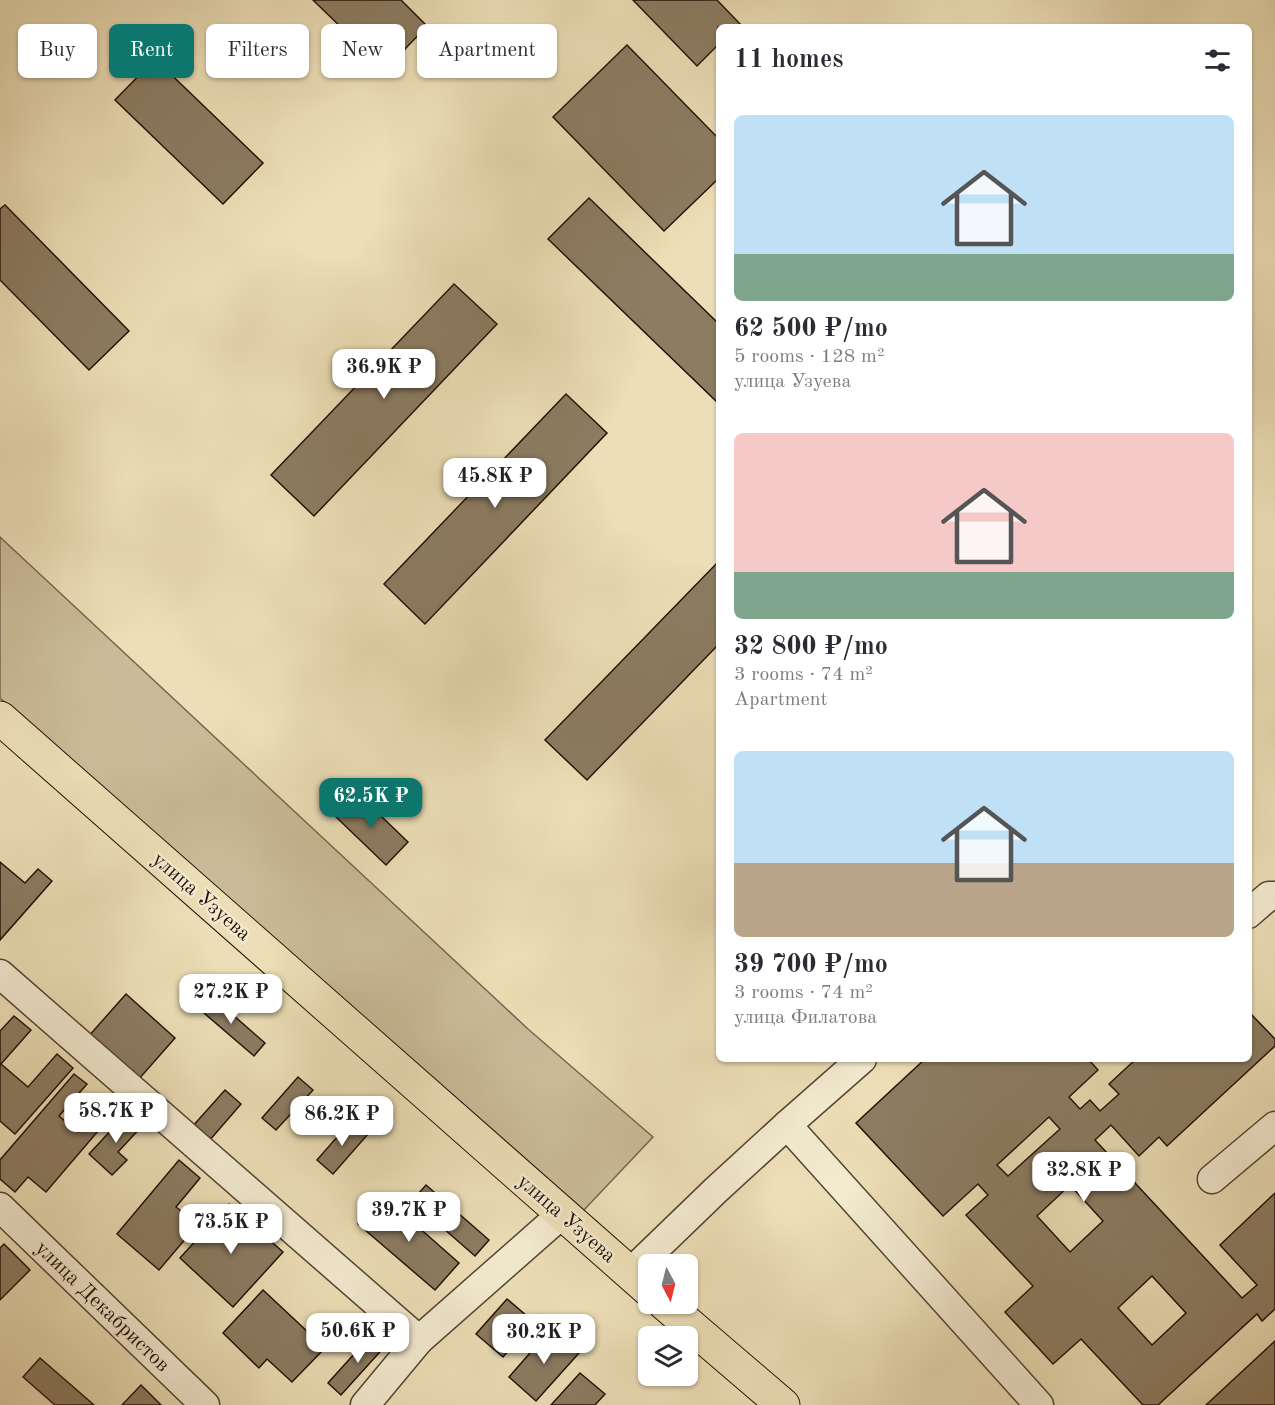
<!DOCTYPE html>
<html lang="en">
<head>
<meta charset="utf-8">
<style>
  :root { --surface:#fff; --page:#f7f7f7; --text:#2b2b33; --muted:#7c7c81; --accent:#0f766e }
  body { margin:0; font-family:"Old Standard TT",serif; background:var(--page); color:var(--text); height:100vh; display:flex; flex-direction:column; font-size:22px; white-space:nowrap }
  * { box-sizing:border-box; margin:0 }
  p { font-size:20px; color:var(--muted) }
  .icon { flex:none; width:33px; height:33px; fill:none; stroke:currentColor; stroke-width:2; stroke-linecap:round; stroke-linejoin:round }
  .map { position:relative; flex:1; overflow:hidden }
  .drawer { position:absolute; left:716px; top:24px; width:536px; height:1038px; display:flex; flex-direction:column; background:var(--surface); border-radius:9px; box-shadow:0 2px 4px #0004 }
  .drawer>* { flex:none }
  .guide { position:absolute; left:18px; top:24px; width:570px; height:54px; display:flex; gap:12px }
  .needle { width:39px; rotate:173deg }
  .buttons { position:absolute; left:638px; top:1254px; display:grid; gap:12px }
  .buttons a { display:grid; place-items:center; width:60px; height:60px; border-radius:9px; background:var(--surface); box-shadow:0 2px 4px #0004; font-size:30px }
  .price { position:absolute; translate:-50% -51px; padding:0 14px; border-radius:12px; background:#fff; color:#222; font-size:20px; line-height:39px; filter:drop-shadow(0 2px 3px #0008) }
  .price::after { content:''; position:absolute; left:50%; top:36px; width:18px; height:14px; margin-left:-9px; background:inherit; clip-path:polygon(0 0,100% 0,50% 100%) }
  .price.active { background:var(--accent); color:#fff }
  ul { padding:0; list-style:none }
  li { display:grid; align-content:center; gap:12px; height:318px; padding:0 18px }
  li span { display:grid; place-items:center; height:186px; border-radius:9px; color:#555 }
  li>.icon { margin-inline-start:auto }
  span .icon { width:108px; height:108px; fill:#fffc; stroke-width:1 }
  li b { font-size:26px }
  h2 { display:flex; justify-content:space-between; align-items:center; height:72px; padding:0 18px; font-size:26px }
  .pill { padding:0 21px; border-radius:9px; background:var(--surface); box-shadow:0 2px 4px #0004; font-size:21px; line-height:54px }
  .pill.active { background:var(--accent); color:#fff }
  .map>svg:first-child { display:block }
  .green { fill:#cabb98; stroke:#766650; stroke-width:1.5 }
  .building { fill:#8c7c62; stroke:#231207; stroke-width:1.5; fill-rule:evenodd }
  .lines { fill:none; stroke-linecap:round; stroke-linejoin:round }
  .minor-casing { stroke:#554533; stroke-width:31 }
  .major-casing { stroke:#231207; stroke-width:35 }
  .minor { stroke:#f3ead0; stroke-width:28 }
  .major { stroke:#ecdeb6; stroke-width:33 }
  .labels { text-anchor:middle; stroke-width:5; stroke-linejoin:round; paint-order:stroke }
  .street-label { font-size:21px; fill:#231207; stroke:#f3ead0 }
</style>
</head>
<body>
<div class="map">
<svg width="1275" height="1405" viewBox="0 0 1275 1405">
  <rect width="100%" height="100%" fill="#ecdeb6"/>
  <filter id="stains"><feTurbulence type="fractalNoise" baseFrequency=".00333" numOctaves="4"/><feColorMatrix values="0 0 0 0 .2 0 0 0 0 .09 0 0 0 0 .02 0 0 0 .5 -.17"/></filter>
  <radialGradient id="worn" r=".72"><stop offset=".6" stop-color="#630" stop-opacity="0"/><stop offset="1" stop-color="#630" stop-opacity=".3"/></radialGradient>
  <polygon class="green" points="0,537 528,1029 653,1137 583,1211 0,698"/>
  <g class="building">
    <polygon points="313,0 401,0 427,26 385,70"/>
    <polygon points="633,0 717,0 740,24 737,27 718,27 718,45 697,66"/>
    <polygon points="627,45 718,138 718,179 664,231 553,117"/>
    <polygon points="155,59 263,163 223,204 115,100"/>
    <polygon points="589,198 718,323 718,403 548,239"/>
    <polygon points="5,205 129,331 89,370 0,280 0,209"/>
    <polygon points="454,284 497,324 314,516 271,475"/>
    <polygon points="566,394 607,433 425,624 384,584"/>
    <polygon points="718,562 718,645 587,780 545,740"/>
    <polygon points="357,793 408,842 386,865 335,816"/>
    <polygon points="0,862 25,883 38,869 52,881 0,940"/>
    <polygon points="126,994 175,1038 138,1080 88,1037"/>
    <polygon points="209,994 265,1043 254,1056 197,1007"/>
    <path d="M1248 1011 1275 1039V1046L1167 1146 1159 1137 1139 1156 1111 1125 1095 1140 1242 1298 1257 1285 1220 1245 1275 1193V1309L1262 1321 1257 1314 1158 1405H1143L1081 1339 1053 1364 1005 1312 1033 1286 966 1215 988 1195 978 1184 943 1216 856 1123 925 1059H1088L1098 1070 1069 1097 1080 1109 1090 1100 1100 1111 1119 1094 1109 1084 1136 1059H1248ZM1049 1117 1060 1129 1008 1176 997 1165ZM1070 1185 1103 1221 1070 1252 1037 1216ZM1152 1276 1186 1313 1152 1345 1118 1308Z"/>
    <polygon points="14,1016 31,1030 1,1064 28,1087 57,1054 73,1068 15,1134 0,1121 0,1031"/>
    <polygon points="74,1074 87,1084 59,1116 78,1132 106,1100 116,1110 46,1192 28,1177 15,1192 0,1179 0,1160"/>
    <polygon points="298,1077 313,1090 276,1130 262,1118"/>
    <polygon points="225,1090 241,1104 209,1141 192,1127"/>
    <polygon points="129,1111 143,1125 118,1152 127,1160 112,1175 89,1154"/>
    <polygon points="352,1120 368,1134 333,1174 317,1160"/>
    <polygon points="179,1160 200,1178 176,1207 198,1224 159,1270 117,1234"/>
    <polygon points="426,1185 489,1240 475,1256 412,1201"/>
    <polygon points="383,1196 459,1263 435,1290 358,1224"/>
    <polygon points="229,1204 283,1252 233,1307 180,1258"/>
    <polygon points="4,1244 30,1270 0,1300 0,1248"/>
    <polygon points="263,1290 325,1348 292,1382 267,1359 259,1368 223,1333"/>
    <polygon points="507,1299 534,1322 503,1357 476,1334"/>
    <polygon points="551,1329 579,1353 536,1401 509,1377"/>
    <polygon points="374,1332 387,1344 341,1395 328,1383"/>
    <polygon points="1275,1341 1275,1405 1206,1405"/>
    <polygon points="40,1358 94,1405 55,1405 23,1377"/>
    <polygon points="580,1373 605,1394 595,1405 551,1405"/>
    <polygon points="141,1385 161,1405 122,1405"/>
  </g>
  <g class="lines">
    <defs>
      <g id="minor">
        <polyline points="1248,914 1269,896 1275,896"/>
        <polyline points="0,974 419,1340"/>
        <polyline points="862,1059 787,1125 1039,1405"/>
        <polyline points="1212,1179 1275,1126"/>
        <polyline points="0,1207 205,1405"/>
        <polyline points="630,1273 716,1190 787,1125"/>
        <polyline points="365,1405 419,1340 562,1214"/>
      </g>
      <g id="major">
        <polyline points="0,718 648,1289"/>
        <polyline points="665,1304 783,1405"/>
      </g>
    </defs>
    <use href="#minor" class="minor-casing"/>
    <use href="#major" class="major-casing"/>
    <use href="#minor" class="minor"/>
    <use href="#major" class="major"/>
  </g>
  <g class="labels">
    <g class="street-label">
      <text transform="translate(202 896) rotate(41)" y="7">улица Узуева</text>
      <text transform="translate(567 1218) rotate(41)" y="7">улица Узуева</text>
      <text transform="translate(103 1306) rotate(44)" y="7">улица Декабристов</text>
    </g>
  </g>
  <rect width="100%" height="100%" filter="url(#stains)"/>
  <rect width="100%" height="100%" fill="url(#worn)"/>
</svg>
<div class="buttons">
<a><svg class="needle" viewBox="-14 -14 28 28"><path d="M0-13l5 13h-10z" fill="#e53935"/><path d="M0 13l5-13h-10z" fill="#7c7c81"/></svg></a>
<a><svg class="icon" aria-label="layers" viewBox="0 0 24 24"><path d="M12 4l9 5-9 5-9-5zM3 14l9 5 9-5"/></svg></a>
</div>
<b class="price" style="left:384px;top:400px">36.9K ₽</b>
<b class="price" style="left:495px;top:509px">45.8K ₽</b>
<b class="price active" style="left:371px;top:829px">62.5K ₽</b>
<b class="price" style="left:231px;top:1025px">27.2K ₽</b>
<b class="price" style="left:116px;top:1144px">58.7K ₽</b>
<b class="price" style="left:342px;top:1147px">86.2K ₽</b>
<b class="price" style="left:1084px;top:1203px">32.8K ₽</b>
<b class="price" style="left:409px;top:1243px">39.7K ₽</b>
<b class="price" style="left:231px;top:1255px">73.5K ₽</b>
<b class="price" style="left:358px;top:1364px">50.6K ₽</b>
<b class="price" style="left:544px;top:1365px">30.2K ₽</b>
<div class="guide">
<a class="pill">Buy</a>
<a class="pill active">Rent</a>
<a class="pill">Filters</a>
<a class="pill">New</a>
<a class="pill">Apartment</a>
</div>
<section class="drawer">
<h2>11 homes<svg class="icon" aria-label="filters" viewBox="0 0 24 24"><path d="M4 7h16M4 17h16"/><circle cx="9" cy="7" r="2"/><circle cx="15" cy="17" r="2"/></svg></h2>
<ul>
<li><span style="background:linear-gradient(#bfe0f5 75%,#7fa58c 0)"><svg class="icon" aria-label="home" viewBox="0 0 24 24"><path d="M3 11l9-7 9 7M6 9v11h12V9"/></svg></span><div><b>62 500 ₽/mo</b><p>5 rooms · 128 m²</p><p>улица Узуева</p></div></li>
<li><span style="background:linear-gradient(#f6c9c9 75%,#7fa58c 0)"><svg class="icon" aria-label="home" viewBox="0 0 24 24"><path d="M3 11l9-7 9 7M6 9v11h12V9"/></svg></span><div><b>32 800 ₽/mo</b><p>3 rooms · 74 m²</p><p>Apartment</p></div></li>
<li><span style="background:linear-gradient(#bfe0f5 60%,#b9a48a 0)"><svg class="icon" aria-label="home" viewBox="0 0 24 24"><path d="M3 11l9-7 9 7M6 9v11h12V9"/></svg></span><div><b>39 700 ₽/mo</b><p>3 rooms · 74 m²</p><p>улица Филатова</p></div></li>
</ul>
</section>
</div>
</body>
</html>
